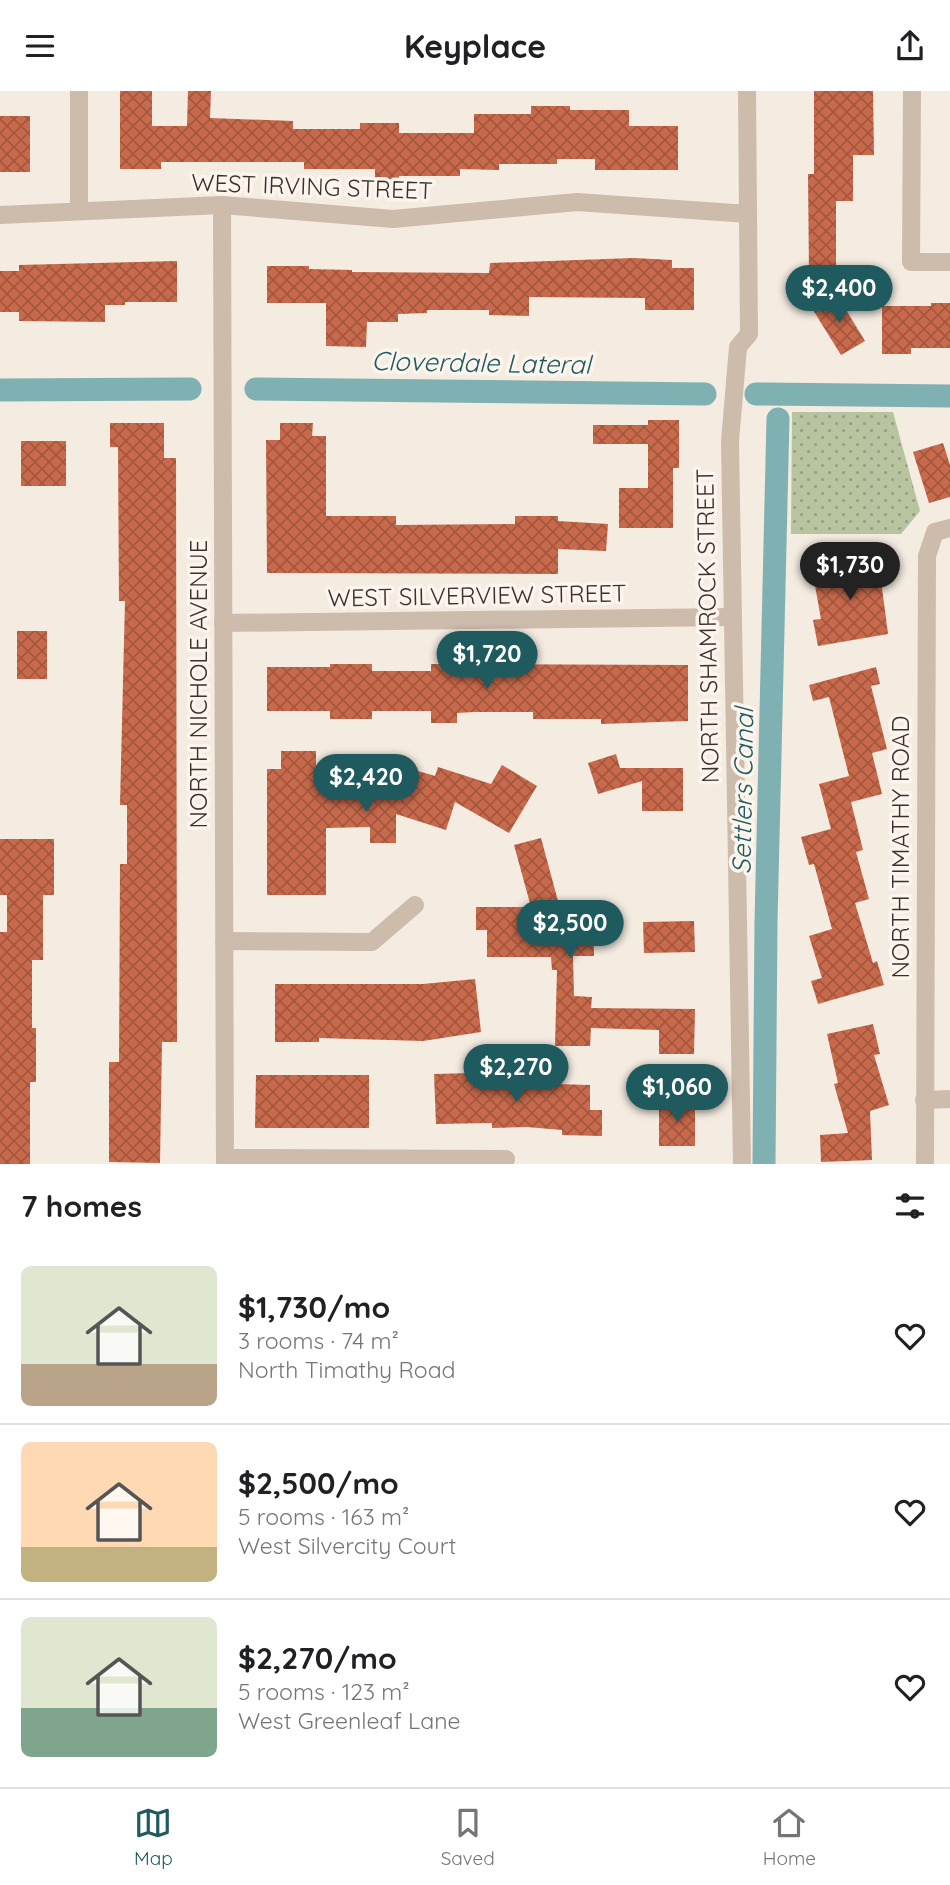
<!DOCTYPE html>
<html lang="en">
<head>
<meta charset="utf-8">
<style>
  :root { --surface:#fff; --page:#f6f6f6; --text:#202124; --muted:#757577; --line:#e0e0e0; --accent:#1f5a5e }
  body { margin:0; font-family:Quicksand,sans-serif; background:var(--page); color:var(--text); height:100vh; display:flex; flex-direction:column; font-size:26px; white-space:nowrap }
  * { box-sizing:border-box; margin:0 }
  p { font-size:23px; color:var(--muted) }
  .icon { flex:none; width:38px; height:38px; fill:none; stroke:currentColor; stroke-width:2; stroke-linecap:round; stroke-linejoin:round }
  .map { position:relative; height:1073px; overflow:hidden }
  .panel { display:flex; flex-direction:column; background:var(--surface); flex:1 }
  .panel>* { flex:none }
  .price { position:absolute; translate:-50% -60px; padding:0 16px; border-radius:24px; background:var(--accent); color:#fff; font-size:23px; line-height:46px; filter:drop-shadow(0 2px 4px #0008) }
  .price::after { content:''; position:absolute; left:50%; top:42px; width:21px; height:16px; margin-left:-10px; background:inherit; clip-path:polygon(0 0,100% 0,50% 100%) }
  .price.selected { background:#222; color:#fff }
  ul { padding:0; list-style:none }
  li { display:flex; align-items:center; gap:21px; height:175px; padding:0 21px }
  li+li { border-top:2px solid var(--line) }
  li span { display:grid; place-items:center; flex:none; width:196px; height:140px; border-radius:10px; color:#555 }
  li>.icon { margin-inline-start:auto }
  span .icon { width:84px; height:84px; fill:#fffc; stroke-width:1 }
  li b { font-size:30px }
  h2 { display:flex; justify-content:space-between; align-items:center; height:84px; padding:0 21px; font-size:30px }
  header { display:flex; justify-content:space-between; align-items:center; height:91px; padding:0 21px; background:var(--surface); font-size:32px; font-weight:700 }
  .dock { display:flex; justify-content:space-around; align-items:center; height:98px; border-top:2px solid var(--line); background:var(--surface); font-size:19px; color:var(--muted) }
  .dock a { display:grid; justify-items:center; gap:4px }
  .dock .selected { color:var(--accent) }
  .map>svg:first-child { display:block }
  .park { fill:url(#park-dots) }
  .lines { fill:none; stroke-linecap:round; stroke-linejoin:round }
  .canal { stroke:#7fb0b2; stroke-width:23 }
  .building { fill:url(#building-cross-hatch) }
  .minor { stroke:#cdbbac; stroke-width:18 }
  .labels { text-anchor:middle; stroke-width:7; stroke-linejoin:round; paint-order:stroke }
  .street-label { font-size:24px; fill:#3b302b; stroke:#fbf5ee }
  .water-label { font-size:26px; font-style:italic; fill:#1f5a5e; stroke:#fbf5ee }
</style>
</head>
<body>
<header><svg class="icon" aria-label="menu" viewBox="0 0 24 24"><path d="M4 6h16M4 12h16M4 18h16"/></svg>Keyplace<svg class="icon" aria-label="share" viewBox="0 0 24 24"><path d="M12 15V3M7 8l5-5 5 5M5 13v7h14v-7"/></svg></header>
<div class="map">
<svg width="950" height="1073" viewBox="0 0 950 1073">
  <defs>
    <pattern id="park-dots" width="8" height="8" patternUnits="userSpaceOnUse" patternTransform="scale(1.75)"><rect width="8" height="8" fill="#b8c4a0"/><path d="M2 2h.1M6 6h.1" fill="none" stroke="#97a083" stroke-width="1.8" stroke-linecap="round"/></pattern>
    <pattern id="building-cross-hatch" width="8" height="8" patternUnits="userSpaceOnUse" patternTransform="scale(1.75)"><rect width="8" height="8" fill="#c8694b"/><path d="M0 0l8 8M0 8l8-8" fill="none" stroke="#a4573f"/></pattern>
  </defs>
  <rect width="100%" height="100%" fill="#f4ebe1"/>
  <polygon class="park" points="792,321 893,321 920,420 901,443 791,443"/>
  <g class="lines">
    <g class="canal">
      <polyline points="256,298 705,303"/>
      <polyline points="0,299 190,298"/>
      <polyline points="756,303 950,305"/>
      <polyline points="764,1073 766,831 778,328"/>
    </g>
  </g>
  <g class="building">
    <polygon points="120,0 152,0 152,35 187,35 188,0 211,0 210,27 293,30 293,38 360,38 360,32 399,32 399,42 474,42 474,23 531,23 531,15 570,15 570,19 629,19 629,35 678,35 678,79 595,79 595,68 557,68 557,73 499,73 499,79 460,78 460,85 399,85 399,89 375,89 375,78 304,78 304,71 161,71 161,78 120,78"/>
    <polygon points="814,0 873,0 874,64 853,64 853,110 836,110 836,183 809,183 808,83 814,83"/>
    <rect x="0" y="25" width="30" height="56"/>
    <polygon points="634,167 672,169 672,177 694,177 694,219 645,219 645,207 529,206 529,225 489,224 489,219 427,219 427,222 398,223 398,231 367,231 366,256 326,255 326,212 267,212 267,175 309,175 309,178 352,179 352,181 489,182 490,172"/>
    <polygon points="177,170 177,211 125,211 125,214 105,214 105,231 19,230 19,221 0,221 0,180 19,180 19,174"/>
    <polygon points="837,204 865,250 841,264 813,219"/>
    <polygon points="931,212 950,212 950,257 911,257 911,263 882,263 882,215 931,215"/>
    <polygon points="648,329 679,329 679,377 673,377 673,437 619,437 619,397 648,397 648,353 593,353 593,334 648,334"/>
    <polygon points="110,332 164,332 164,367 176,367 177,951 162,951 160,1072 109,1071 109,971 119,971 120,773 127,773 127,714 120,714 125,510 119,510 118,356 110,356"/>
    <polygon points="280,332 313,332 312,345 326,345 326,425 396,425 396,434 515,433 515,425 558,425 558,430 608,433 606,460 558,458 558,483 267,482 266,349 280,349"/>
    <rect x="21" y="350" width="45" height="45"/>
    <polygon points="943,352 950,374 950,406 929,412 913,361"/>
    <polygon points="878,466 888,543 818,555 813,529 821,528 812,478"/>
    <rect x="17" y="540" width="30" height="48"/>
    <polygon points="330,573 372,573 372,580 431,580 431,573 688,574 688,630 601,633 601,628 533,628 533,621 474,621 457,622 457,632 431,632 431,620 372,620 372,628 330,628 330,620 267,620 267,576 330,576"/>
    <polygon points="876,576 880,593 871,595 887,658 872,662 882,703 851,711 863,759 856,761 869,808 855,812 873,872 877,870 884,894 818,913 811,890 822,887 809,845 832,838 814,773 809,774 801,746 831,738 819,693 849,685 829,606 813,610 809,594"/>
    <polygon points="281,660 316,660 316,675 327,675 327,697 413,696 418,680 435,685 438,676 491,693 502,674 537,695 509,742 455,711 446,739 396,723 396,752 370,752 370,736 326,737 326,804 267,804 267,678 281,678"/>
    <polygon points="616,663 620,677 683,677 683,720 642,720 642,690 598,703 588,672"/>
    <polygon points="541,747 561,821 593,821 594,865 573,865 574,905 592,906 591,917 695,918 694,963 659,963 659,939 591,937 590,955 555,955 557,879 552,879 551,866 487,866 487,839 476,839 476,816 531,816 514,754"/>
    <polygon points="0,748 54,748 54,804 43,804 43,869 32,869 32,937 36,937 36,991 30,991 30,1073 0,1073 0,841 7,841 7,804 0,804"/>
    <polygon points="694,830 695,861 644,862 643,831"/>
    <polygon points="475,888 481,941 423,950 319,947 319,951 275,951 275,893 423,893"/>
    <polygon points="873,933 880,963 874,964 889,1014 870,1020 872,1069 821,1071 820,1044 848,1042 834,993 838,992 827,943"/>
    <polygon points="473,982 473,985 512,984 512,988 555,988 555,993 590,994 590,1019 602,1019 602,1045 562,1044 562,1039 527,1036 492,1037 492,1032 436,1033 434,983"/>
    <polygon points="256,984 369,984 369,1037 255,1037"/>
    <rect x="659" y="1011" width="36" height="44"/>
  </g>
  <g class="lines">
    <g class="minor">
      <polyline points="79,0 79,120"/>
      <polyline points="912,0 911,171 950,171"/>
      <polyline points="222,114 225,1073"/>
      <polyline points="0,124 222,114 393,128 577,111 748,123"/>
      <polyline points="223,532 732,526"/>
      <polyline points="224,850 372,851 415,814"/>
      <polyline points="924,1009 950,1008"/>
      <polyline points="225,1067 506,1068"/>
      <polyline points="742,1073 730,350 738,256 749,243 747,0"/>
      <polyline points="925,1073 927,465 935,441 950,437"/>
    </g>
  </g>
  <g class="labels">
    <g class="street-label">
      <text transform="translate(312 96) rotate(2)" y="8">WEST IRVING STREET</text>
      <text transform="translate(477 505) rotate(-1)" y="8">WEST SILVERVIEW STREET</text>
      <text transform="translate(708 535) rotate(-91)" y="8">NORTH SHAMROCK STREET</text>
      <text transform="translate(199 593) rotate(-90)" y="8">NORTH NICHOLE AVENUE</text>
      <text transform="translate(901 756) rotate(-90)" y="8">NORTH TIMATHY ROAD</text>
    </g>
    <g class="water-label">
      <text transform="translate(481 272) rotate(1)" y="9">Cloverdale Lateral</text>
      <text transform="translate(743 700) rotate(-89)" y="9">Settlers Canal</text>
    </g>
  </g>
</svg>
<b class="price" style="left:839px;top:234px">$2,400</b>
<b class="price selected" style="left:850px;top:511px">$1,730</b>
<b class="price" style="left:487px;top:600px">$1,720</b>
<b class="price" style="left:366px;top:723px">$2,420</b>
<b class="price" style="left:570px;top:869px">$2,500</b>
<b class="price" style="left:516px;top:1013px">$2,270</b>
<b class="price" style="left:677px;top:1033px">$1,060</b>
</div>
<section class="panel">
<h2>7 homes<svg class="icon" aria-label="filters" viewBox="0 0 24 24"><path d="M4 7h16M4 17h16"/><circle cx="9" cy="7" r="2"/><circle cx="15" cy="17" r="2"/></svg></h2>
<ul>
<li><span style="background:linear-gradient(#dfe7d0 70%,#b9a48a 0)"><svg class="icon" aria-label="home" viewBox="0 0 24 24"><path d="M3 11l9-7 9 7M6 9v11h12V9"/></svg></span><div><b>$1,730/mo</b><p>3 rooms · 74 m²</p><p>North Timathy Road</p></div><svg class="icon" aria-label="heart" viewBox="0 0 24 24"><path d="M12 20l-8-8c-3-5 5-10 8-4 3-6 11-1 8 4z"/></svg></li>
<li><span style="background:linear-gradient(#ffd9b3 75%,#c2b280 0)"><svg class="icon" aria-label="home" viewBox="0 0 24 24"><path d="M3 11l9-7 9 7M6 9v11h12V9"/></svg></span><div><b>$2,500/mo</b><p>5 rooms · 163 m²</p><p>West Silvercity Court</p></div><svg class="icon" aria-label="heart" viewBox="0 0 24 24"><path d="M12 20l-8-8c-3-5 5-10 8-4 3-6 11-1 8 4z"/></svg></li>
<li><span style="background:linear-gradient(#dfe7d0 65%,#7fa58c 0)"><svg class="icon" aria-label="home" viewBox="0 0 24 24"><path d="M3 11l9-7 9 7M6 9v11h12V9"/></svg></span><div><b>$2,270/mo</b><p>5 rooms · 123 m²</p><p>West Greenleaf Lane</p></div><svg class="icon" aria-label="heart" viewBox="0 0 24 24"><path d="M12 20l-8-8c-3-5 5-10 8-4 3-6 11-1 8 4z"/></svg></li>
</ul>
</section>
<nav class="dock">
<a class="selected"><svg class="icon" aria-label="map" viewBox="0 0 24 24"><path d="M3 6l6-2 6 2 6-2v14l-6 2-6-2-6 2zM9 4v14M15 6v14"/></svg>Map</a>
<a><svg class="icon" aria-label="saved" viewBox="0 0 24 24"><path d="M7 4h10v16l-5-4-5 4z"/></svg>Saved</a>
<a><svg class="icon" aria-label="home" viewBox="0 0 24 24"><path d="M3 11l9-7 9 7M6 9v11h12V9"/></svg>Home</a>
</nav>
</body>
</html>
